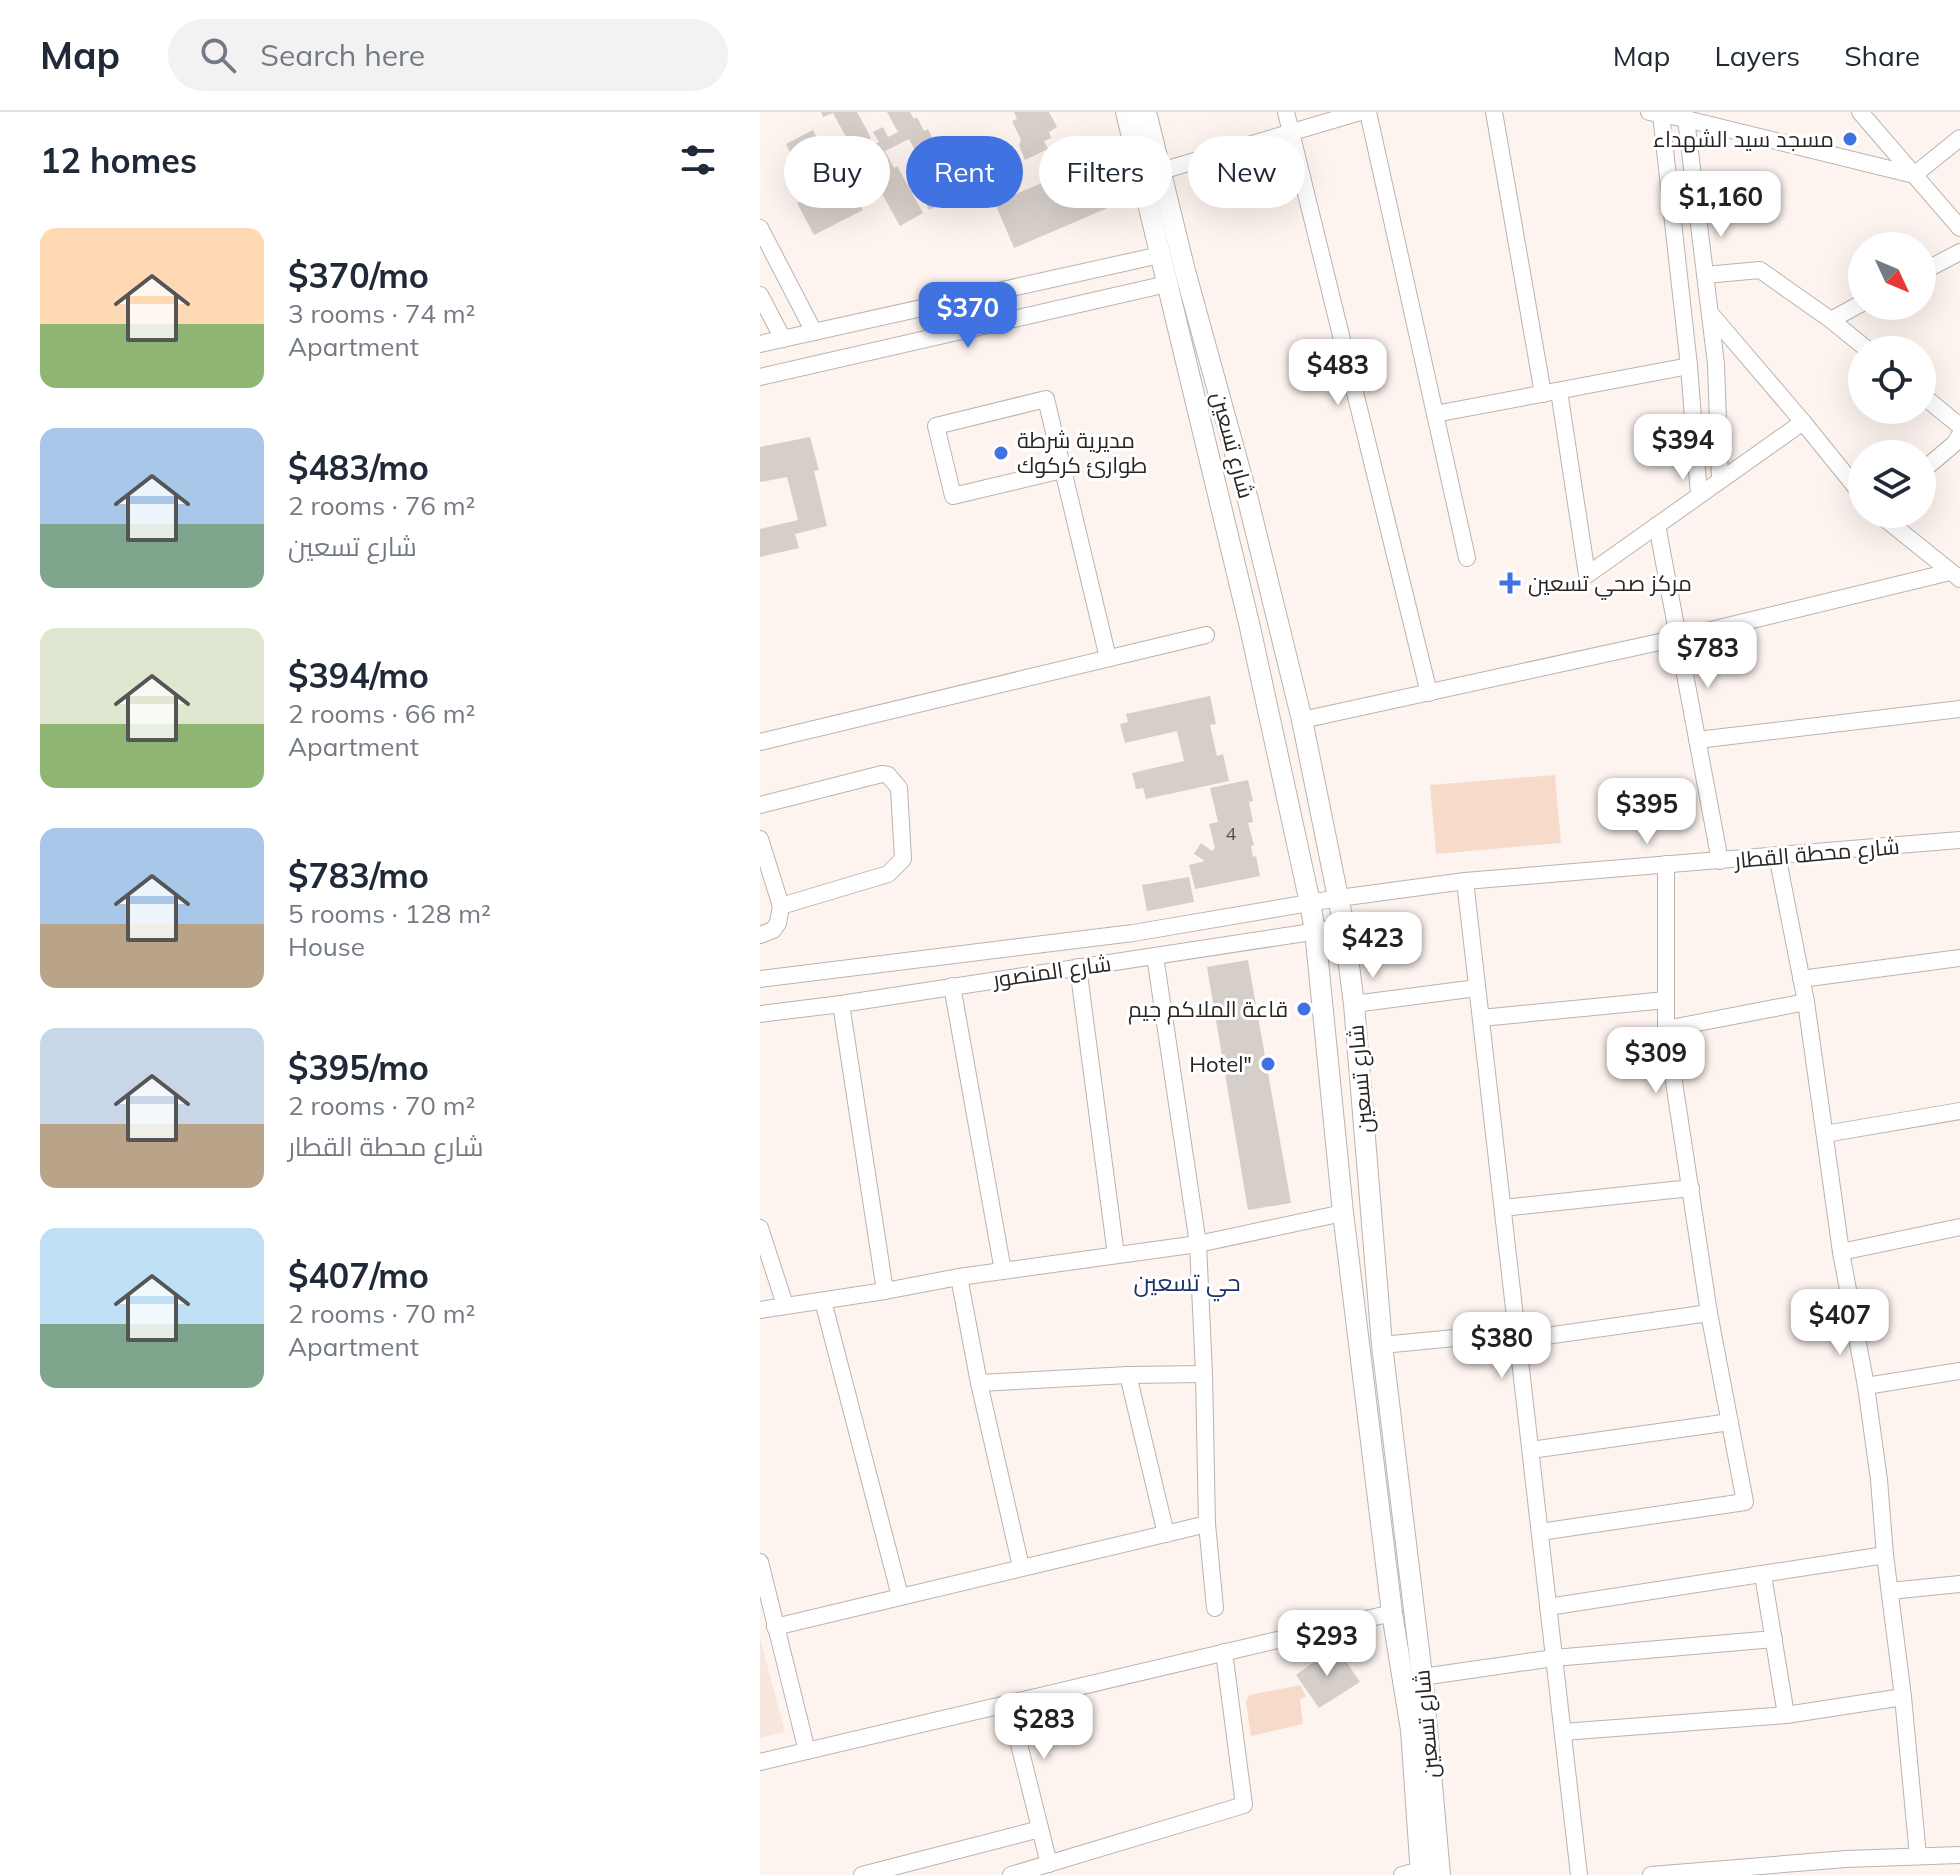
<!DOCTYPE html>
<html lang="en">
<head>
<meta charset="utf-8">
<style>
  :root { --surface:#fff; --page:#f2f2f3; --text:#1f2937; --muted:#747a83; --line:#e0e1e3; --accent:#4072e2 }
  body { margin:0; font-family:Mulish,Cairo,sans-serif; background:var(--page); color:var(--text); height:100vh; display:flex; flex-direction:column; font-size:30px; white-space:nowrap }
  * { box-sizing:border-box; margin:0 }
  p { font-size:26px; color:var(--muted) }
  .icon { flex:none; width:44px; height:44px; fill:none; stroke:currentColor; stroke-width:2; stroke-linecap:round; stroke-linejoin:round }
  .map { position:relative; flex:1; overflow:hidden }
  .side { display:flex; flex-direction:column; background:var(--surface); width:760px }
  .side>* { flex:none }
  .hud { position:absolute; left:24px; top:24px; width:760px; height:72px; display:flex; gap:16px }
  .needle { width:52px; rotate:134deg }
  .tools { position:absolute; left:1088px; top:120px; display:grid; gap:16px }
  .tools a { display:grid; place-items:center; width:88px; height:88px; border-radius:50%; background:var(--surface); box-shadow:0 8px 32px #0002; font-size:40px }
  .price { position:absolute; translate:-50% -68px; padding:0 18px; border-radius:16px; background:#fff; color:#222; font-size:26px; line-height:52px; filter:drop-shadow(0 2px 4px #0008) }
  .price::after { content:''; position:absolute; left:50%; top:48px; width:24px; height:18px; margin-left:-12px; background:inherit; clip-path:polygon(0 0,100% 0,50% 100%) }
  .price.on { background:var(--accent); color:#fff }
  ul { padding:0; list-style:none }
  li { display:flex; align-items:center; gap:24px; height:200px; padding:0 40px }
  li span { display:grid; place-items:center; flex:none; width:224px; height:160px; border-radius:16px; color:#555 }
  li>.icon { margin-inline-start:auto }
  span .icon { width:96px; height:96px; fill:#fffc; stroke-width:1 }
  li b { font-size:34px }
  h2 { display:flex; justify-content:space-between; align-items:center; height:96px; padding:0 40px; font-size:34px }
  .chip { padding:0 28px; border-radius:36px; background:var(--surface); box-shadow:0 8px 32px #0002; font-size:28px; line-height:72px }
  .chip.on { background:var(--accent); color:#fff }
  header { display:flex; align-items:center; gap:48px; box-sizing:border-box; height:112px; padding:0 40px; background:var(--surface); border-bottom:2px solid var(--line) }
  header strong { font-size:38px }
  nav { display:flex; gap:44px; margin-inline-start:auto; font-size:28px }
  .search { width:560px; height:72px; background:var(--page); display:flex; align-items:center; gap:20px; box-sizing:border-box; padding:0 28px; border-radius:44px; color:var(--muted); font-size:30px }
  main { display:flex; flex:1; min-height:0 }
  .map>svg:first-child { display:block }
  .built { fill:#f7e7de }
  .green { fill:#f6dbcb }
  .building { fill:#d6cec9 }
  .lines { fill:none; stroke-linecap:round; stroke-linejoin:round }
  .minor-casing { stroke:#bbb3ae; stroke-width:18 }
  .major-casing { stroke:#bbb3ae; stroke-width:22 }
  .minor { stroke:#fff; stroke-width:16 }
  .major { stroke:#fff; stroke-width:20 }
  .poi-dot { fill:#4072e2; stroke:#fff; stroke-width:3 }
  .labels { text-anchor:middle; stroke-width:6; stroke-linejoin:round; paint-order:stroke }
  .number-label { font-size:18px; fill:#544f4c }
  .poi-label { font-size:22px; fill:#282523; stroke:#fff; text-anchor:end }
  .street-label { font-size:22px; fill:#282523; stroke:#fff }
  .neighbourhood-label { font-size:24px; fill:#1a3269; stroke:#fff }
</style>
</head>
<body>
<header>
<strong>Map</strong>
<div class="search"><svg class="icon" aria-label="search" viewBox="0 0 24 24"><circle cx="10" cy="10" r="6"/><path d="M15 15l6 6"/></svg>Search here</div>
<nav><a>Map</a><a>Layers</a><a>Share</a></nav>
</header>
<main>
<section class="side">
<h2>12 homes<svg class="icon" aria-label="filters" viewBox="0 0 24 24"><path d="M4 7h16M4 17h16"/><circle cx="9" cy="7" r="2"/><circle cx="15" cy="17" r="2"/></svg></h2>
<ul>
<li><span style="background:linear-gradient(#ffd9b3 60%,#8fb573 0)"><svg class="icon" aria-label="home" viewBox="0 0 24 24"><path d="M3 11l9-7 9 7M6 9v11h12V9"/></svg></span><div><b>$370/mo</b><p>3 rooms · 74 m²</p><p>Apartment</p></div></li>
<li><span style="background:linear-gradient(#a9c7e8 60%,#7fa58c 0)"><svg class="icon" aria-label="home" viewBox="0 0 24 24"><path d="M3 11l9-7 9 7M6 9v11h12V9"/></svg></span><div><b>$483/mo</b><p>2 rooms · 76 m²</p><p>شارع تسعين</p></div></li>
<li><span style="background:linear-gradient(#dfe7d0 60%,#8fb573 0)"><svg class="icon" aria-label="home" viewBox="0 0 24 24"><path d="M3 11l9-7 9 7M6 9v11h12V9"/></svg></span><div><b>$394/mo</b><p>2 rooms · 66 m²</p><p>Apartment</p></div></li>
<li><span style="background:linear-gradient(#a9c7e8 60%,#b9a48a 0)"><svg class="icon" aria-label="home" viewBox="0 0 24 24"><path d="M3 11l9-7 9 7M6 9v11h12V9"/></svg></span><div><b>$783/mo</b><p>5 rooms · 128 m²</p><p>House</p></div></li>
<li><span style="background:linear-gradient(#c9d6e8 60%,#b9a48a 0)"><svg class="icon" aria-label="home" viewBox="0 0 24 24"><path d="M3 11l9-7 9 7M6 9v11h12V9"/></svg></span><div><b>$395/mo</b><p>2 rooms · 70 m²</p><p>شارع محطة القطار</p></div></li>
<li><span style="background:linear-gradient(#bfe0f5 60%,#7fa58c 0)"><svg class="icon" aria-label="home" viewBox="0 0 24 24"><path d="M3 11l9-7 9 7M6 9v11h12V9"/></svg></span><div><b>$407/mo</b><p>2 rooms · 70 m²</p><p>Apartment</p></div></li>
</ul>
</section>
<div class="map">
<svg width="1200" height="1763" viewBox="0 0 1200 1763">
  <rect width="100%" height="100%" fill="#fdf4ef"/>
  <polygon class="built" points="0,1526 25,1620 0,1626"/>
  <g class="green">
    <polygon points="795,663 801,731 676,742 670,673"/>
    <polygon points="540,1573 546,1584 540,1588 543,1612 491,1624 486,1590 489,1583"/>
  </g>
  <g class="building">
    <polygon points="61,0 97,0 111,26 103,30 107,36 119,30 113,20 123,15 128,25 138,20 127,0 150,0 154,7 157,5 164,19 168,17 176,34 181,31 205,79 169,98 164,87 177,81 149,27 125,39 134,56 137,54 163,101 140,114 105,51 85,61 103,98 54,123 37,91 52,84 26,32 53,18 71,55 78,51 72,39 81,34 87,46 95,42 73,1 63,5"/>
    <polygon points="254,0 289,0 297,15 289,20 291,26 284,29 288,37 265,48 259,33 261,28 252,9 257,7"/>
    <polygon points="331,50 350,95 254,136 235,91"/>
    <polygon points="50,325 59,358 54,359 67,414 35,422 39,436 0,445 0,417 38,408 27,365 0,370 0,335"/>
    <polygon points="450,584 456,612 450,613 457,644 463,642 469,669 386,687 383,676 376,677 372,661 424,649 417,619 365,631 360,612 368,610 366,602"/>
    <polygon points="488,668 493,689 489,690 493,710 488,711 494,733 491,734 493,745 496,744 500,764 435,777 429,753 445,749 434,742 441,731 452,739 455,736 449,712 458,710 450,676"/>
    <polygon points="429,765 434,790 387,799 382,773"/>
    <polygon points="488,848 531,1091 488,1098 447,855"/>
    <polygon points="571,1537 582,1550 585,1548 600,1570 559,1596 536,1563"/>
  </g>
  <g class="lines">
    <defs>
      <g id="minor">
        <polyline points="526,0 669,581"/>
        <polyline points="608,0 707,446"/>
        <polyline points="734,0 783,282"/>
        <polyline points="889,0 926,7 1154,63 1200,26"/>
        <polyline points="1100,0 1200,116"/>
        <polyline points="901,2 929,254 939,383"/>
        <polyline points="926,7 956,252 960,368"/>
        <polyline points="401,59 600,0"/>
        <polyline points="0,116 54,220"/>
        <polyline points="1162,160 1200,140"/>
        <polyline points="945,163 1000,158 1071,208 1108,238"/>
        <polyline points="0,183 23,227"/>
        <polyline points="950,201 1043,310 1102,383"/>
        <polyline points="1071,208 1102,191"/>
        <polyline points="0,232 400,143"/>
        <polyline points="0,265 407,172"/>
        <polyline points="799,279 827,463 1043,310"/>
        <polyline points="1162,283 1200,314"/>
        <polyline points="675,302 929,254"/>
        <polyline points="302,358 193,384 176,314 286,287 348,546"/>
        <polyline points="1162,359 1194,332 1200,323"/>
        <polyline points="1119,402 1200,467"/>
        <polyline points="897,413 960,749"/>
        <polyline points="542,608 918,526 1190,460"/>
        <polyline points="937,628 1200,597"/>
        <polyline points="0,630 446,523"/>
        <polyline points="0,693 122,662 128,663 139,676 143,747 128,762 21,794"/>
        <polyline points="0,727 21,794 18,811 13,818 0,823"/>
        <polyline points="1017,743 1046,890 1081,1140 1106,1274 1119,1368 1125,1443 1143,1585 1158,1744"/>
        <polyline points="705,769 819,1763"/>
        <polyline points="395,844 438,1132 444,1262 447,1412 455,1496"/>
        <polyline points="318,855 356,1143"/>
        <polyline points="0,867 373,821 579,786 705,769 1200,728"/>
        <polyline points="1041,867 1200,846"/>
        <polyline points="192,874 243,1159"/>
        <polyline points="81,892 125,1179"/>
        <polyline points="594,892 717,876"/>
        <polyline points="0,902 81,892 584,815"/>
        <polyline points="721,906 906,888"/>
        <polyline points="906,917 1046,890"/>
        <polyline points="1065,1022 1200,999"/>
        <polyline points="743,1096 931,1076"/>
        <polyline points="0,1116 25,1193"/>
        <polyline points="1081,1140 1200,1115"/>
        <polyline points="199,1165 219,1271 261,1455"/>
        <polyline points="63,1189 140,1484"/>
        <polyline points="0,1198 125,1179 199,1165 438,1132 583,1101"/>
        <polyline points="758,1228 949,1201"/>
        <polyline points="622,1233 757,1220"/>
        <polyline points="368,1263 406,1422"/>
        <polyline points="219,1271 368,1263 444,1262"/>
        <polyline points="1106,1274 1200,1259"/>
        <polyline points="771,1338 970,1310"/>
        <polyline points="780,1420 985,1390 949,1201 906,917 906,752"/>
        <polyline points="0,1450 47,1639"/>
        <polyline points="1003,1463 1026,1603"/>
        <polyline points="1130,1479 1200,1472"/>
        <polyline points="788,1495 1125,1443"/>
        <polyline points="15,1515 447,1412"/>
        <polyline points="662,1565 794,1546 1014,1527"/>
        <polyline points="249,1592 289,1752"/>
        <polyline points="803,1620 1026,1603 1143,1585"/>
        <polyline points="0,1650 632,1501"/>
        <polyline points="102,1763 280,1717"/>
        <polyline points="251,1763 484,1693 464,1540"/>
        <polyline points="642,1763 661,1758"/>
        <polyline points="891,1763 1086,1747 1200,1743"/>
      </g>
      <g id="major">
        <polyline points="366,0 489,511 550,791 555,819 583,1101 632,1501 651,1618 661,1763"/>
        <polyline points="386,0 425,159 488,388 542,608 584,815 594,892 622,1233 663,1572 680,1763"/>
      </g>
    </defs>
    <use href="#minor" class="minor-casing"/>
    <use href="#major" class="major-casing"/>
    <use href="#minor" class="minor"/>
    <use href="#major" class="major"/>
  </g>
  <g class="poi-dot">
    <circle cx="1090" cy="27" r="8"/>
    <circle cx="241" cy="341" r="8"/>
    <path d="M746 459h8v8h8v8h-8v8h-8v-8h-8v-8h8z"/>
    <circle cx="544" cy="897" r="8"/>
    <circle cx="508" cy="952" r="8"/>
  </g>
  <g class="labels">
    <g class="number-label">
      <text x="471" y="728">4</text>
    </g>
    <g class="poi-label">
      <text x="1074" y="35">مسجد سيد الشهداء</text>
      <text x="257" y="336" text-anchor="start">مديرية شرطة<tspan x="257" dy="25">طوارئ كركوك</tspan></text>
      <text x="768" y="479" text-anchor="start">مركز صحي تسعين</text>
      <text x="528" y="905">قاعة الملاكم جيم</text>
      <text x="492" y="960">Hotel"</text>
    </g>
    <g class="street-label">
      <text transform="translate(473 333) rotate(75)" y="8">شارع تسعين</text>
      <text transform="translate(1057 741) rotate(-5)" y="8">شارع محطة القطار</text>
      <text transform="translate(292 859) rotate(-8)" y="8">شارع المنصور</text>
      <text transform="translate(600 967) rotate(-95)" y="8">شارع تسعين</text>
      <text transform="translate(666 1612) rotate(-95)" y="8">شارع تسعين</text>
    </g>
    <g class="neighbourhood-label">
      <text x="427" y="1179">حي تسعين</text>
    </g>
  </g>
</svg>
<div class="tools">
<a><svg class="needle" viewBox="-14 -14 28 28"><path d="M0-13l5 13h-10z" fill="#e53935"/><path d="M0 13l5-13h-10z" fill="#747a83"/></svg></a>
<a><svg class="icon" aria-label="locate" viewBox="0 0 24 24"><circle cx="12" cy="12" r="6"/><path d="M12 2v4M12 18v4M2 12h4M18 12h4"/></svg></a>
<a><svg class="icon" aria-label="layers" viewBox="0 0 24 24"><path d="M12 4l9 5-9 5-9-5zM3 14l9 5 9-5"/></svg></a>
</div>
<b class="price" style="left:961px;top:127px">$1,160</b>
<b class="price on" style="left:208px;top:238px">$370</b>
<b class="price" style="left:578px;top:295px">$483</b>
<b class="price" style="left:923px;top:370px">$394</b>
<b class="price" style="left:948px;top:578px">$783</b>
<b class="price" style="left:887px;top:734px">$395</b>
<b class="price" style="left:613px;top:868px">$423</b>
<b class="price" style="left:896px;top:983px">$309</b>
<b class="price" style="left:1080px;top:1245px">$407</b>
<b class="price" style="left:742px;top:1268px">$380</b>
<b class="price" style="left:567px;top:1566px">$293</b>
<b class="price" style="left:284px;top:1649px">$283</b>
<div class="hud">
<a class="chip">Buy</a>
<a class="chip on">Rent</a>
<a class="chip">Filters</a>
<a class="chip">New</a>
</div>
</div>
</main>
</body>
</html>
